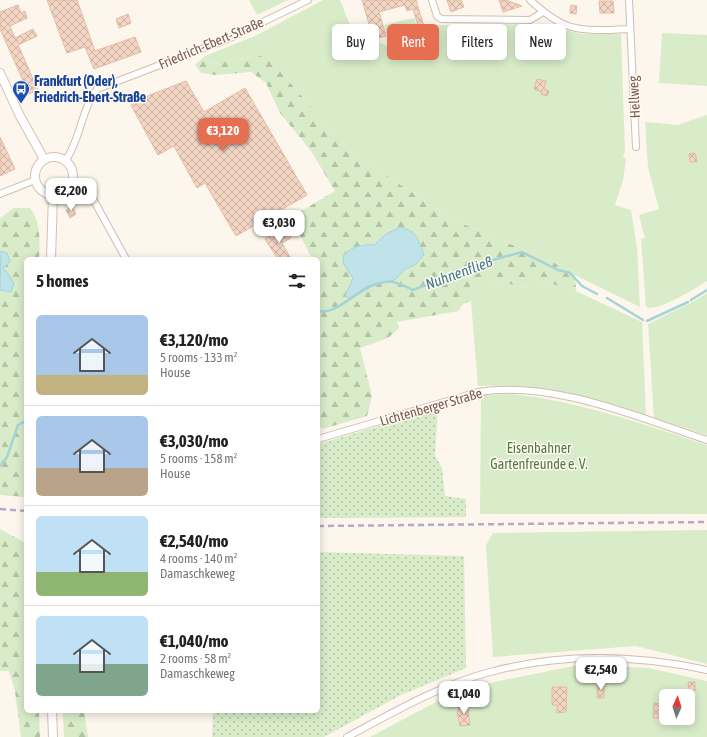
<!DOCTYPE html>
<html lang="en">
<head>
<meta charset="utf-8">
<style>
  :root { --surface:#fff; --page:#f2f2f2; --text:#222; --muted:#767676; --line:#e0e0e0; --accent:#e76f51 }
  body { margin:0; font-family:"Asap Condensed",sans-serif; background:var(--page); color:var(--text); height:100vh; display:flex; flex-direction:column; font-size:15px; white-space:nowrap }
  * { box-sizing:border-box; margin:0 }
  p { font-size:13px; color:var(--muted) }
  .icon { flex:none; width:22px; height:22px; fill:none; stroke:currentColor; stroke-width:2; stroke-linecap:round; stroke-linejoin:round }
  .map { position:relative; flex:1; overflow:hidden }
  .panel { position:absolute; left:24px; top:257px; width:296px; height:456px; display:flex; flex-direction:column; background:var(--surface); border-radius:6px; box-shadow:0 2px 10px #0003 }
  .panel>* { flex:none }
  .guide { position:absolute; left:332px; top:24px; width:315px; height:36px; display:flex; gap:8px }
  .needle { width:26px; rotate:3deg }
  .fabs { position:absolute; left:659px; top:689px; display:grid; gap:8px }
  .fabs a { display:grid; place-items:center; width:36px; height:36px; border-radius:6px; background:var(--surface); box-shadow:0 2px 10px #0003; font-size:20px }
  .price { position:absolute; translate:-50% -34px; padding:0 9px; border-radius:8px; background:#fff; color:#222; font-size:13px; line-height:26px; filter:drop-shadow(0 1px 2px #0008) }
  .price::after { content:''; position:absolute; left:50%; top:24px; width:12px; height:9px; margin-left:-6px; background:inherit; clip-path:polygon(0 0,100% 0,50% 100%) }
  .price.selected { background:var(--accent); color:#fff }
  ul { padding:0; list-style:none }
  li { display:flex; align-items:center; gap:12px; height:100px; padding:0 12px }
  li+li { border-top:1px solid var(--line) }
  li span { display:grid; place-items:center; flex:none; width:112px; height:80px; border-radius:6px; color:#555 }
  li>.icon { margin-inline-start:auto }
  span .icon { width:48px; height:48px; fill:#fffc; stroke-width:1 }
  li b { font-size:17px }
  h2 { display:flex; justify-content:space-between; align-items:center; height:48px; padding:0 12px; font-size:17px }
  .chip { padding:0 14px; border-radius:6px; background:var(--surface); box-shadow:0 2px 10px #0003; font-size:14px; line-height:36px }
  .chip.selected { background:var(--accent); color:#fff }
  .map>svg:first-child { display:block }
  .grass { fill:url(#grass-dots) }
  .forest { fill:url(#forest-firs); fill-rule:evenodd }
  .garden { fill:#d8ecc9; fill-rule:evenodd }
  .water { fill:#bfe3e8; stroke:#a5d3da }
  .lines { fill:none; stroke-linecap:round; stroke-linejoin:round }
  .stream { stroke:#a5d3da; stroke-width:2.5 }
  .building { fill:url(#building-cross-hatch); stroke:#e6bba3 }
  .minor-casing { stroke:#d1beb0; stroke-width:8 }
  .secondary-casing { stroke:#d6c0b0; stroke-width:10 }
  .minor { stroke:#fff; stroke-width:6 }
  .secondary { stroke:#fff; stroke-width:8 }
  .rail { stroke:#b9a8c9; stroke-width:2.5; stroke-dasharray:6 4; stroke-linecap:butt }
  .labels { text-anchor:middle; stroke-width:3; stroke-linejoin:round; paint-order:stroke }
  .street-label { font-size:14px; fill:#7a5c4d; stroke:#fffaf3 }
  .transit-label { font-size:14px; font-weight:bold; fill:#164399; stroke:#fffaf3; text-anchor:start }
  .park-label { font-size:14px; fill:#537a41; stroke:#fffaf3 }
  .water-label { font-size:15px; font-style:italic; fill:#437c86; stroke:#fffaf3 }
</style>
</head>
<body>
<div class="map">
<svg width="707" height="737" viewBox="0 0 707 737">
  <defs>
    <pattern id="grass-dots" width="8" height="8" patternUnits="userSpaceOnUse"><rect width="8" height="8" fill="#d8ecc9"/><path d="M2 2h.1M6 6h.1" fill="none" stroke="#b4c2a5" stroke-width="1.8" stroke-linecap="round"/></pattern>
    <pattern id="forest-firs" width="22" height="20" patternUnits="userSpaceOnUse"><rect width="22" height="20" fill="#d8ecc9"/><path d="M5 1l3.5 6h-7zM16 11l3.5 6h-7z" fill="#b4c2a5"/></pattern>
    <pattern id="building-cross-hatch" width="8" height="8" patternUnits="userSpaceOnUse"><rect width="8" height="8" fill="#f3d5c3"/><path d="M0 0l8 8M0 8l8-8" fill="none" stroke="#cab0a1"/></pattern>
  </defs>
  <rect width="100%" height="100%" fill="#fdf6ec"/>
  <g class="grass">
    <polygon points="438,409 435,455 442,468 445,496 466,499 466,517 318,518 318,444"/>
    <polygon points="318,552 464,556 466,668 401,695 324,737 212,737 213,711 318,711"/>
  </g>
  <g class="forest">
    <path d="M266 55 350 151 452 219 571 270 575 275 576 291 530 278 528 287 486 281 471 301 463 304 458 311 397 322 399 328 388 338 360 348 372 396 367 416 322 429 318 423V259H312L291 217 335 191 311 151 280 113 266 83 251 72 216 75 201 73 195 65 205 56 209 64ZM385 235 415 265 405 269 395 280 367 286 350 298 345 296 353 278 361 244 374 245Z"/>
    <path d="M14 208H30C41 221 40 243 39 259H26V497L0 495V218Z"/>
    <polygon points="0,529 26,543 26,711 39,711 40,737 21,737 15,691 9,671 0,671"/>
    <polygon points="63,711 84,711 88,737 64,737"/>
  </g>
  <g class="garden">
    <polygon points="249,0 288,0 257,15"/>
    <polygon points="323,0 340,0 352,30 390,47 384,25 414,18 423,43 430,25 536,24 582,34 621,34 625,151 623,157 626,159 623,180 615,205 631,210 637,248 640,307 575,275 571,270 452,219 350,151 266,55 209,64 205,56 257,35"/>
    <polygon points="662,33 707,35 707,86 659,83"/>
    <path d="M707 115V281C696 288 658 312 646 307L641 239 645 238 639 215 659 209 648 167 645 122 678 125Z"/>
    <path d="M530 278 576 291 642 322 646 415C590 396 538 384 478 386L471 301 485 281 527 287Z"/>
    <polygon points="707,293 707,435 654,418 648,324 696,300"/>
    <path d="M511 394C579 401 642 424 707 445V514H480L481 395Z"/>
    <polygon points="707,530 707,664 636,646 493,657 486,545 493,533"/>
    <path d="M579 665 649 668 707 681V737H370L436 702 494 682ZM666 696H688V718H666Z"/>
  </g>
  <g class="water">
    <path d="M400 227C417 231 418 239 424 255L415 265 405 269 395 280 367 286 350 298 345 296 353 278 343 263 344 255C353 246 361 244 374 245L385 235Z"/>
    <polygon points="1,251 7,253 10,262 3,268 9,275 14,284 11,292 0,290"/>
  </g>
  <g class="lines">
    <g class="stream">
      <polyline points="607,298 643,320"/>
      <polyline points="691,300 707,290"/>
      <path d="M318 311C339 317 363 279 392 282 399 283 407 287 413 290L475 265 522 252 558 270 570 273 582 286 597 294"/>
      <polyline points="647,321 688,302"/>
      <polyline points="0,466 7,457 18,425 26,421"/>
    </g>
  </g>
  <g class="building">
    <polygon points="47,0 77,0 95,51 135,37 141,52 94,69 85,47 67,53"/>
    <polygon points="362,0 416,0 425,30 420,32 413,9 407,11 405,5 379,12 386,36 379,38 377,30 371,31"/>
    <polygon points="447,0 461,0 464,7 451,12"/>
    <polygon points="499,0 506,0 522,6 503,12"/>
    <polygon points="599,1 613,1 614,13 600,13"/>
    <polygon points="18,5 21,13 25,11 27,18 10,26 15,38 33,29 37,36 18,45 38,90 29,94 0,29 0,12"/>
    <polygon points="571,5 577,6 576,14 570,13"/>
    <polygon points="128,14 131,23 119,28 116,19"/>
    <polygon points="523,29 540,29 545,31 544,37 522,31"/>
    <polygon points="537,79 546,81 544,89 549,91 547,96 541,94 542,92 534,89"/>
    <polygon points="186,81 204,112 245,88 307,195 236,236 205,183 197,188 174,146 158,155 131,105 150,95"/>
    <polygon points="0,137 15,169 0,176"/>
    <polygon points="695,153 697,162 690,162 689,154"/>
    <polygon points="72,207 76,214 70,218 66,210"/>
    <polygon points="284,227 291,238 282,243 291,259 278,259 265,239"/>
    <polygon points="688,682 695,682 695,691 689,691"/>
    <polygon points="598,683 604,683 604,698 597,698"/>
    <polygon points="552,687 567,687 566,712 557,713 557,705 552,705"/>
    <polygon points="467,703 470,725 460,726 457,712 459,711 458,704"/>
    <polygon points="654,703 661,704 660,718 653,718"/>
  </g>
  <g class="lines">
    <defs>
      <g id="minor">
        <polyline points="432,0 437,16 441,19 530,20 543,12"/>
        <path d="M530 0C541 10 554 21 568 26 587 32 611 30 630 29"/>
        <polyline points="629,0 636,147"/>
        <path d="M66 160C81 138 81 110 97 89L228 39 308 0"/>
        <polyline points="72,183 83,189 92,197 126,259"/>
        <polyline points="0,194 35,180"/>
        <path d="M318 439 478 392C553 380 637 417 707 440"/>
        <path d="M347 737C392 713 440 685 490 672 561 653 636 655 707 670"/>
      </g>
      <g id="secondary">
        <polyline points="0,73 20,116 44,159"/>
        <circle cx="54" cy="176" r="19"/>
        <polyline points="51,259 53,195"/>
        <polyline points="52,711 53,737"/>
      </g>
    </defs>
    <use href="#minor" class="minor-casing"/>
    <use href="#secondary" class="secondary-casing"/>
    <use href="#minor" class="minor"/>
    <use href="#secondary" class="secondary"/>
    <g class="rail">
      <polyline points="0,509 26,511"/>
      <polyline points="318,526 707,522"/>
    </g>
  </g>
  <defs>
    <symbol id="bus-pin" viewBox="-11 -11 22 30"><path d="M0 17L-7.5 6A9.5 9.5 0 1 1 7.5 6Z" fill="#1a4fb4" stroke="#fffaf3"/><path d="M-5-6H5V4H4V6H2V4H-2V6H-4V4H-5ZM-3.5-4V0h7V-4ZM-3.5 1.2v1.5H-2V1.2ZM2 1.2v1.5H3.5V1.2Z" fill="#fff"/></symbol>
  </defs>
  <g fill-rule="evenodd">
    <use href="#bus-pin" x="11" y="79" width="20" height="27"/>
  </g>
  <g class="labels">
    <g class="street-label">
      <text transform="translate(211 43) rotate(-23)" y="5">Friedrich-Ebert-Straße</text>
      <text transform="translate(634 97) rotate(-93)" y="5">Hellweg</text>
      <text transform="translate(431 407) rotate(-16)" y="5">Lichtenberger Straße</text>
    </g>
    <g class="transit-label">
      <text x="34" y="86">Frankfurt (Oder),<tspan x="34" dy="16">Friedrich-Ebert-Straße</tspan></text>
    </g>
    <g class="park-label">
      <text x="539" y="453">Eisenbahner<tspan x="539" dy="16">Gartenfreunde e. V.</tspan></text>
    </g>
    <g class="water-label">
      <text transform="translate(459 273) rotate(-20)" y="5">Nuhnenfließ</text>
    </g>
  </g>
</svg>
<div class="fabs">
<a><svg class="needle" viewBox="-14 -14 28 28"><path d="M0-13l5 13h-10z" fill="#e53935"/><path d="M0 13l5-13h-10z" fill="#767676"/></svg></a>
</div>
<b class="price selected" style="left:223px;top:152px">€3,120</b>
<b class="price" style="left:71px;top:212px">€2,200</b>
<b class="price" style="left:279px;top:244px">€3,030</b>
<b class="price" style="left:601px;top:691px">€2,540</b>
<b class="price" style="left:464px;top:715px">€1,040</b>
<div class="guide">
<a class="chip">Buy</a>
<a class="chip selected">Rent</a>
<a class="chip">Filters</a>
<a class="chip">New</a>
</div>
<section class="panel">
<h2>5 homes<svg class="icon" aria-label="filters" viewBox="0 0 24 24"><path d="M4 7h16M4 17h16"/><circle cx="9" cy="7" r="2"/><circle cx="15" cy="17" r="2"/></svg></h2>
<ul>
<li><span style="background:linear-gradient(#a9c7e8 75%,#c2b280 0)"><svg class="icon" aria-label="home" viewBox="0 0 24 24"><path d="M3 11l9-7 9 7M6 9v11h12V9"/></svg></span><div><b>€3,120/mo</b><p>5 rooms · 133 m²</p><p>House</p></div></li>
<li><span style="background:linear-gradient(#a9c7e8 65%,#b9a48a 0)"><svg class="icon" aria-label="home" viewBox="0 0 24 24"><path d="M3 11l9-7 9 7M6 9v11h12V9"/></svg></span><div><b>€3,030/mo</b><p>5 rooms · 158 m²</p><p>House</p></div></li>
<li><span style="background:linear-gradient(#bfe0f5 70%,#8fb573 0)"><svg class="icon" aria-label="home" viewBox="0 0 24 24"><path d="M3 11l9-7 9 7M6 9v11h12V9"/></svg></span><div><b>€2,540/mo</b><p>4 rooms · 140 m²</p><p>Damaschkeweg</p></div></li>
<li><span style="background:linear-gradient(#bfe0f5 60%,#7fa58c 0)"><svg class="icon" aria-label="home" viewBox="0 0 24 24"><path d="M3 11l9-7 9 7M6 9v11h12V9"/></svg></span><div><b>€1,040/mo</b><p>2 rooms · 58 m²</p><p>Damaschkeweg</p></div></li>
</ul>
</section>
</div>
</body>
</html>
